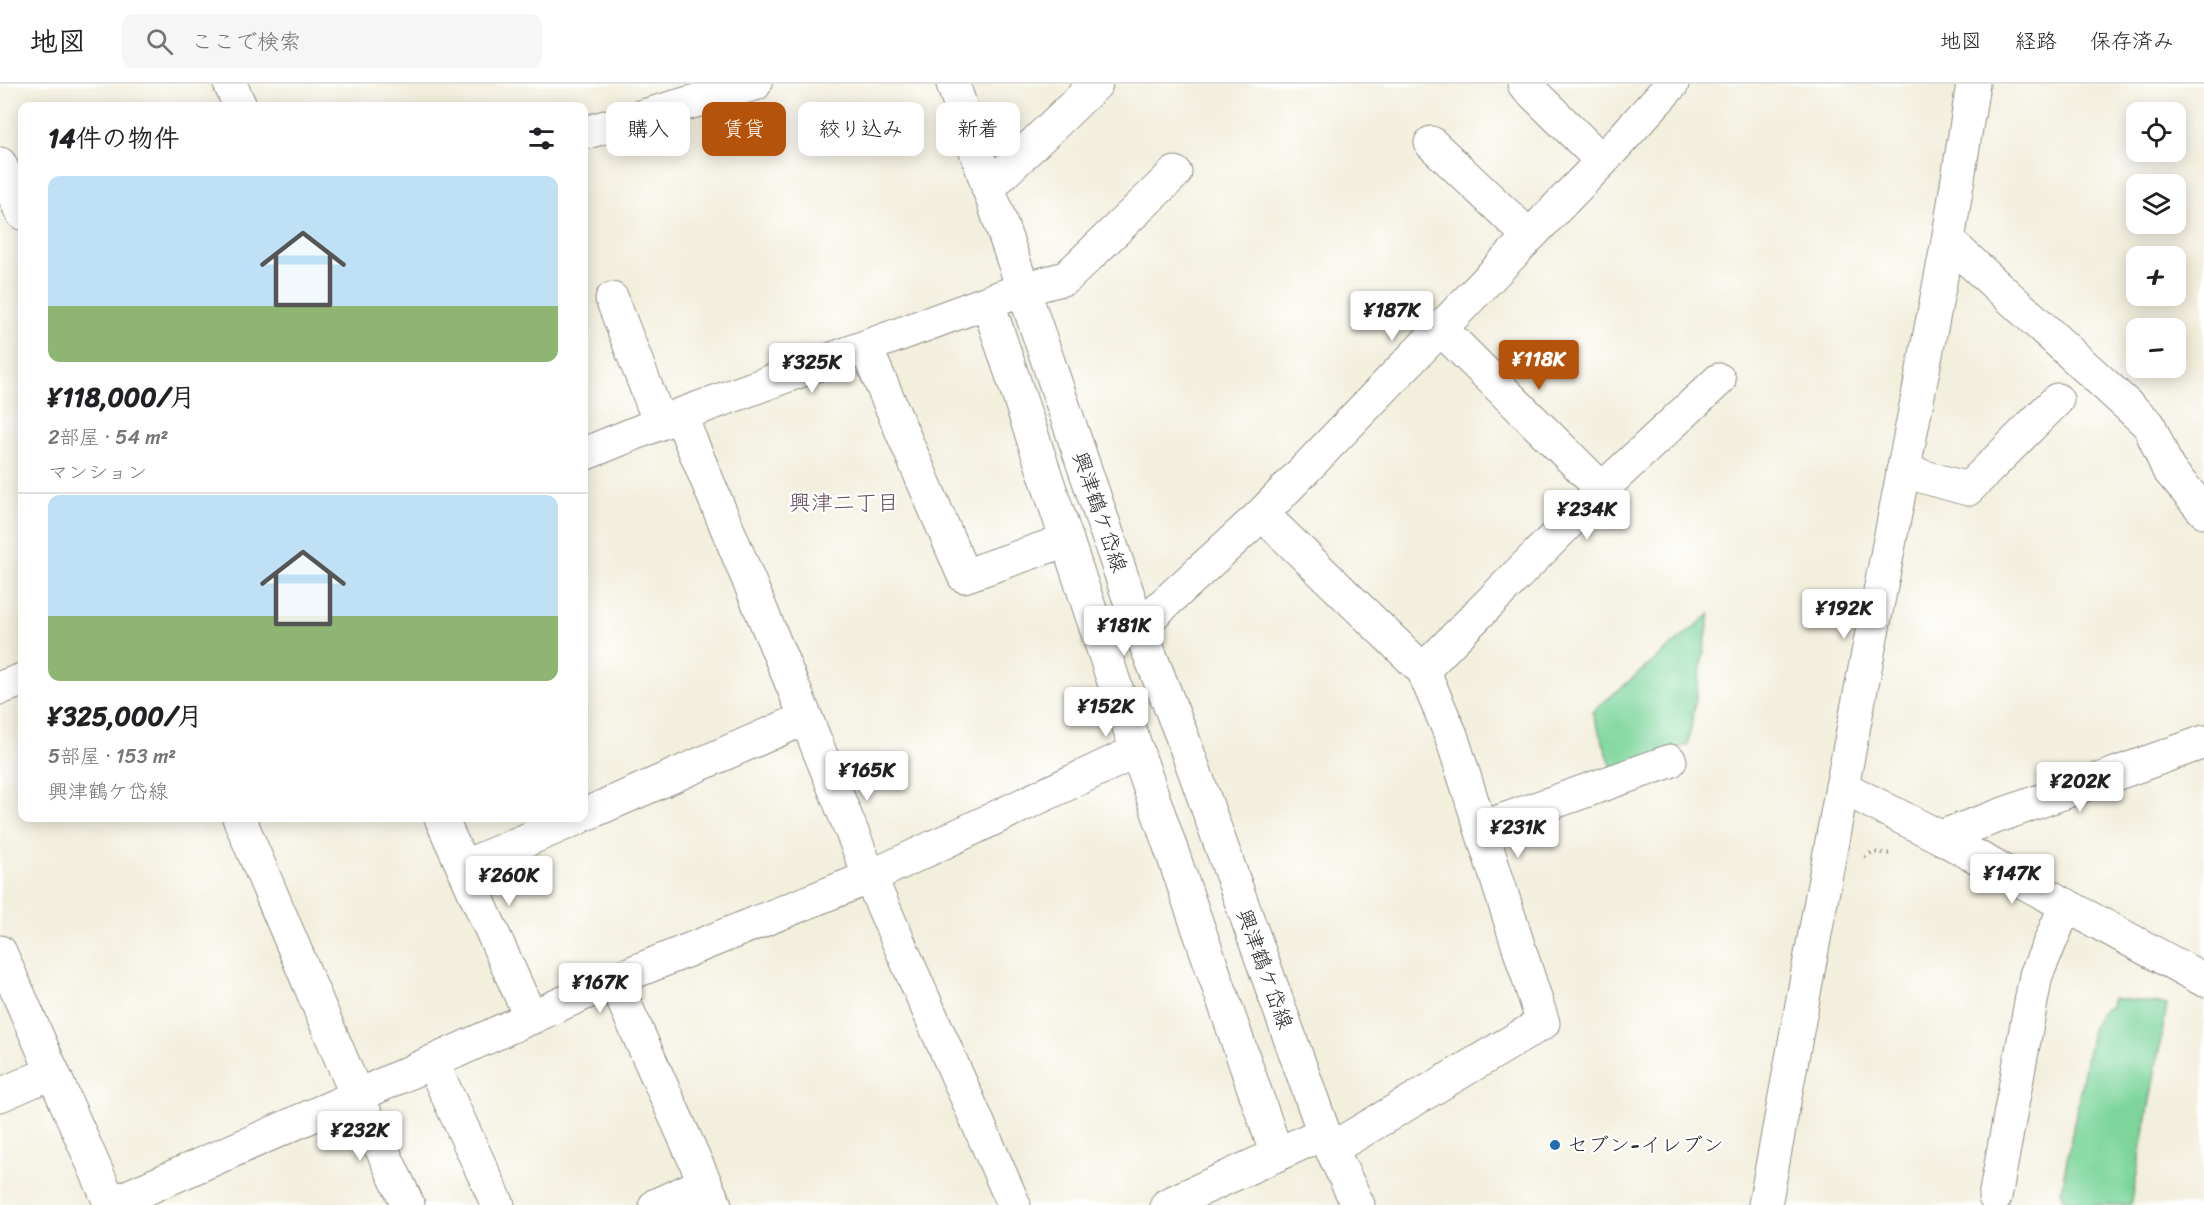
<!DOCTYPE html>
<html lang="ja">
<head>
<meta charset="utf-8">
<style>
  :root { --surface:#fff; --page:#f6f6f6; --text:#202124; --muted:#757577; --line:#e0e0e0; --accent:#b45309 }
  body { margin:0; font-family:Sriracha,"Klee One",sans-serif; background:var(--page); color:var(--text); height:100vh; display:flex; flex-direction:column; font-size:22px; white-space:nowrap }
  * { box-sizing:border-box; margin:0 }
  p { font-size:20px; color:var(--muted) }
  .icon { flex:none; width:33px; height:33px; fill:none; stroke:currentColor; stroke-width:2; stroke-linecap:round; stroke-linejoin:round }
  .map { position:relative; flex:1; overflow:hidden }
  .drawer { position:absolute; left:18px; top:18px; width:570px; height:720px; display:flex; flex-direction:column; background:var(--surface); border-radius:12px; box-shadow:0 3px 15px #0003 }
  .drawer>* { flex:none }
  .top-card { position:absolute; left:606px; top:18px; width:570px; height:54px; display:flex; gap:12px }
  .controls { position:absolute; left:2126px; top:18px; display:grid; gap:12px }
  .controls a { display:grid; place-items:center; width:60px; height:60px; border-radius:12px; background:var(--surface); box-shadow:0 3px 15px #0003; font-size:30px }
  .price { position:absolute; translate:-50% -51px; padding:0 14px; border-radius:6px; background:#fff; color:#222; font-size:20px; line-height:39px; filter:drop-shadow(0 2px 3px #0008) }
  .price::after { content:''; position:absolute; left:50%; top:36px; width:18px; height:14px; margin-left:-9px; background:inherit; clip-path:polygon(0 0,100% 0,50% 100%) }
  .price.selected { background:var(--accent); color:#fff }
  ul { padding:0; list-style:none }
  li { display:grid; align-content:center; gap:12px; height:318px; padding:0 30px }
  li+li { border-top:2px solid var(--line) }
  li span { display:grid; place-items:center; height:186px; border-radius:12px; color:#555 }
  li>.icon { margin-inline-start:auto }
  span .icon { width:108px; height:108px; fill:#fffc; stroke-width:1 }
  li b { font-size:26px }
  h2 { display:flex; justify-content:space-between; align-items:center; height:72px; padding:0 30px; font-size:26px }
  .pill { padding:0 21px; border-radius:12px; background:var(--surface); box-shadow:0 3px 15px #0003; font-size:21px; line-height:54px }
  .pill.selected { background:var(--accent); color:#fff }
  header { display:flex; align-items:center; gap:36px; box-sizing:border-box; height:84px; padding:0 30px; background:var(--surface); border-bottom:2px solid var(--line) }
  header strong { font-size:28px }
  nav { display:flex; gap:33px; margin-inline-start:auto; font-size:21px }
  .search { width:420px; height:54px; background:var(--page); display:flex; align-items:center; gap:15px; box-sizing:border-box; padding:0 21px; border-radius:12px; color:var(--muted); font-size:22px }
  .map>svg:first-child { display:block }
  .green { fill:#7dd59b; stroke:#548063; stroke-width:1.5 }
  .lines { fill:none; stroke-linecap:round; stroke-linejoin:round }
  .minor-casing { stroke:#8f8d84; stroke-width:35 }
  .path { stroke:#8f8d84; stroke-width:4; stroke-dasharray:1.5 4.5; stroke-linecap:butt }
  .minor { stroke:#fff; stroke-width:33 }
  .poi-dot { fill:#1f6fb2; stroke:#fff; stroke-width:2 }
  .labels { text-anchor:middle; stroke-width:4.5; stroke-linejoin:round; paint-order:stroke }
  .street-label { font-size:21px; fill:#2b2b2b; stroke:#fff }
  .poi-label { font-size:21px; fill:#2b2b2b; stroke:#fff; text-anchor:start }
  .neighbourhood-label { font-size:22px; fill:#664e5b; stroke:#fff }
</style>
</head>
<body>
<header>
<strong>地図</strong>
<div class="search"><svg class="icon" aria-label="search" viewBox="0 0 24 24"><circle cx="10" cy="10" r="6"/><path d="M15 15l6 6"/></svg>ここで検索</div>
<nav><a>地図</a><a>経路</a><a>保存済み</a></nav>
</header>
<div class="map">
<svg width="2204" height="1121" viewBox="0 0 2204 1121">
  <rect width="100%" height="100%" fill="#fff"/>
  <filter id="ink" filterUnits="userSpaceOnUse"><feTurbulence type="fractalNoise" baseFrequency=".0167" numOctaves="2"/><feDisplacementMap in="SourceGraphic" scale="12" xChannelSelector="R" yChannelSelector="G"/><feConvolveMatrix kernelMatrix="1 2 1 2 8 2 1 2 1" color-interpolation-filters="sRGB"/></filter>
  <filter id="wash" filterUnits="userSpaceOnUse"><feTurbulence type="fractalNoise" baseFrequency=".008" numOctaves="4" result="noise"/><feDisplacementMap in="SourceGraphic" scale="24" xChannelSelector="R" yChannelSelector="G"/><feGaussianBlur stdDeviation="1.35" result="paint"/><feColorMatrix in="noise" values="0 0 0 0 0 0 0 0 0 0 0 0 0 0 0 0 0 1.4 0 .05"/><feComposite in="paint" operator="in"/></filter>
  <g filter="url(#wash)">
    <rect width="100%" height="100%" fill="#f3efdd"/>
    <g class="green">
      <polygon points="1710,530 1688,661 1613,686 1592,628"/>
      <path d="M2112 914 2167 921 2132 1117 2130 1121H2073L2064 1114 2061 1107 2092 946C2096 936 2099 926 2111 923Z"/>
    </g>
  </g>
  <g filter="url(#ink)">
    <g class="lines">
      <defs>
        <g id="minor">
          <polyline points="230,0 240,22"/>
          <polyline points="953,0 1139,543 1183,655 1324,1049 1358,1121"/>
          <polyline points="1524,0 1602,77"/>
          <polyline points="584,49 755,0"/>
          <polyline points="1431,59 1529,152"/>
          <polyline points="0,80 22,129"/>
          <polyline points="988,104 1096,0"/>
          <polyline points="1948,157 2149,341 2168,385 2204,427"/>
          <polyline points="612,215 660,339"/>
          <polyline points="988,219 1137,667 1277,1071"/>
          <polyline points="1440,244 1602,405"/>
          <polyline points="866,264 964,492 1067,456"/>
          <polyline points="680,331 806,634 870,793 1014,1121"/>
          <polyline points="584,370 680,331 1023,205 1066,194 1175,89"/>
          <polyline points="1903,387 1968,405 2057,316"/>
          <polyline points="1262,430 1423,586 1451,651 1543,939 1331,1065"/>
          <polyline points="1139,543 1262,430 1602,77 1672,0"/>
          <polyline points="1423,586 1602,405 1719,296"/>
          <polyline points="0,604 22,596"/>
          <polyline points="1842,703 1940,753 2204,896"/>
          <polyline points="584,731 806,634"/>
          <polyline points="239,734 357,1012 614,896 870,793 1137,667"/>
          <polyline points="441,734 531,934"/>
          <polyline points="1481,744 1670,677"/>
          <polyline points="1940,753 2204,658"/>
          <polyline points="463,783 578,734"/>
          <polyline points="0,868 111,1121"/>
          <polyline points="614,896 715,1121"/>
          <polyline points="432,978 498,1121"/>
          <polyline points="0,1011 53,988"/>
          <polyline points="1995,1113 2036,891 2066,821"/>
          <polyline points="111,1120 357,1012 408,1121"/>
          <polyline points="656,1121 705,1099"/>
          <polyline points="1167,1121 1324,1049"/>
          <polyline points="1765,1121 1842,703 1948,157 1973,0"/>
        </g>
      </defs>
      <use href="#minor" class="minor-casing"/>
      <polyline class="path" points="1865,773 1873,768 1892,770"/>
      <use href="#minor" class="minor"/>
    </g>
  </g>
  <circle class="poi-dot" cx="1555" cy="1061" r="6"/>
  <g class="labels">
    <g class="street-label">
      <text transform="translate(1100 428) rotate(71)" y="7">興津鶴ケ岱線</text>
      <text transform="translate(1265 885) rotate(70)" y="7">興津鶴ケ岱線</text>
    </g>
    <g class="poi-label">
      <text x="1567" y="1068">セブン-イレブン</text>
    </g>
    <g class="neighbourhood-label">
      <text x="844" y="426">興津二丁目</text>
    </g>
  </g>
</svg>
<div class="controls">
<a><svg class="icon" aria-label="locate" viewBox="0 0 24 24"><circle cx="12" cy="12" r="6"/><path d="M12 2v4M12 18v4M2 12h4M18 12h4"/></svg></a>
<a><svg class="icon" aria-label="layers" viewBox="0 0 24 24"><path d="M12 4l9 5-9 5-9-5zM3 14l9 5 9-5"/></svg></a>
<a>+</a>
<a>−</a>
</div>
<b class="price" style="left:1392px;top:258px">¥187K</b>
<b class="price selected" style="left:1539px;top:307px">¥118K</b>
<b class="price" style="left:812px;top:310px">¥325K</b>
<b class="price" style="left:1587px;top:457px">¥234K</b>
<b class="price" style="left:1844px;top:556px">¥192K</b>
<b class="price" style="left:1124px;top:573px">¥181K</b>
<b class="price" style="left:1106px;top:654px">¥152K</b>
<b class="price" style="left:867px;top:718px">¥165K</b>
<b class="price" style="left:2080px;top:729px">¥202K</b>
<b class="price" style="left:1518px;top:775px">¥231K</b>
<b class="price" style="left:2012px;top:821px">¥147K</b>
<b class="price" style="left:509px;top:823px">¥260K</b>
<b class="price" style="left:600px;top:930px">¥167K</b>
<b class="price" style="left:360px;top:1078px">¥232K</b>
<div class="top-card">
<a class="pill">購入</a>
<a class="pill selected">賃貸</a>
<a class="pill">絞り込み</a>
<a class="pill">新着</a>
</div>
<section class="drawer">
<h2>14件の物件<svg class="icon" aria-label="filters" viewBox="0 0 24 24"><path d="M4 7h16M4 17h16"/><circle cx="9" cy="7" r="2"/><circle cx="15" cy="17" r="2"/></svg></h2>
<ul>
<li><span style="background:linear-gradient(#bfe0f5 70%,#8fb573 0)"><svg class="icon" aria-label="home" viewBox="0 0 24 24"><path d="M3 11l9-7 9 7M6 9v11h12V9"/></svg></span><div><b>¥118,000/月</b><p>2部屋 · 54 m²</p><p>マンション</p></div></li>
<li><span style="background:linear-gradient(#bfe0f5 65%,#8fb573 0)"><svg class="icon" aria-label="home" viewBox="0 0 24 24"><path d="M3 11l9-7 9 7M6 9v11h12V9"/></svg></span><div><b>¥325,000/月</b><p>5部屋 · 153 m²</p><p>興津鶴ケ岱線</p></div></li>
</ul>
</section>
</div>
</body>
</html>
